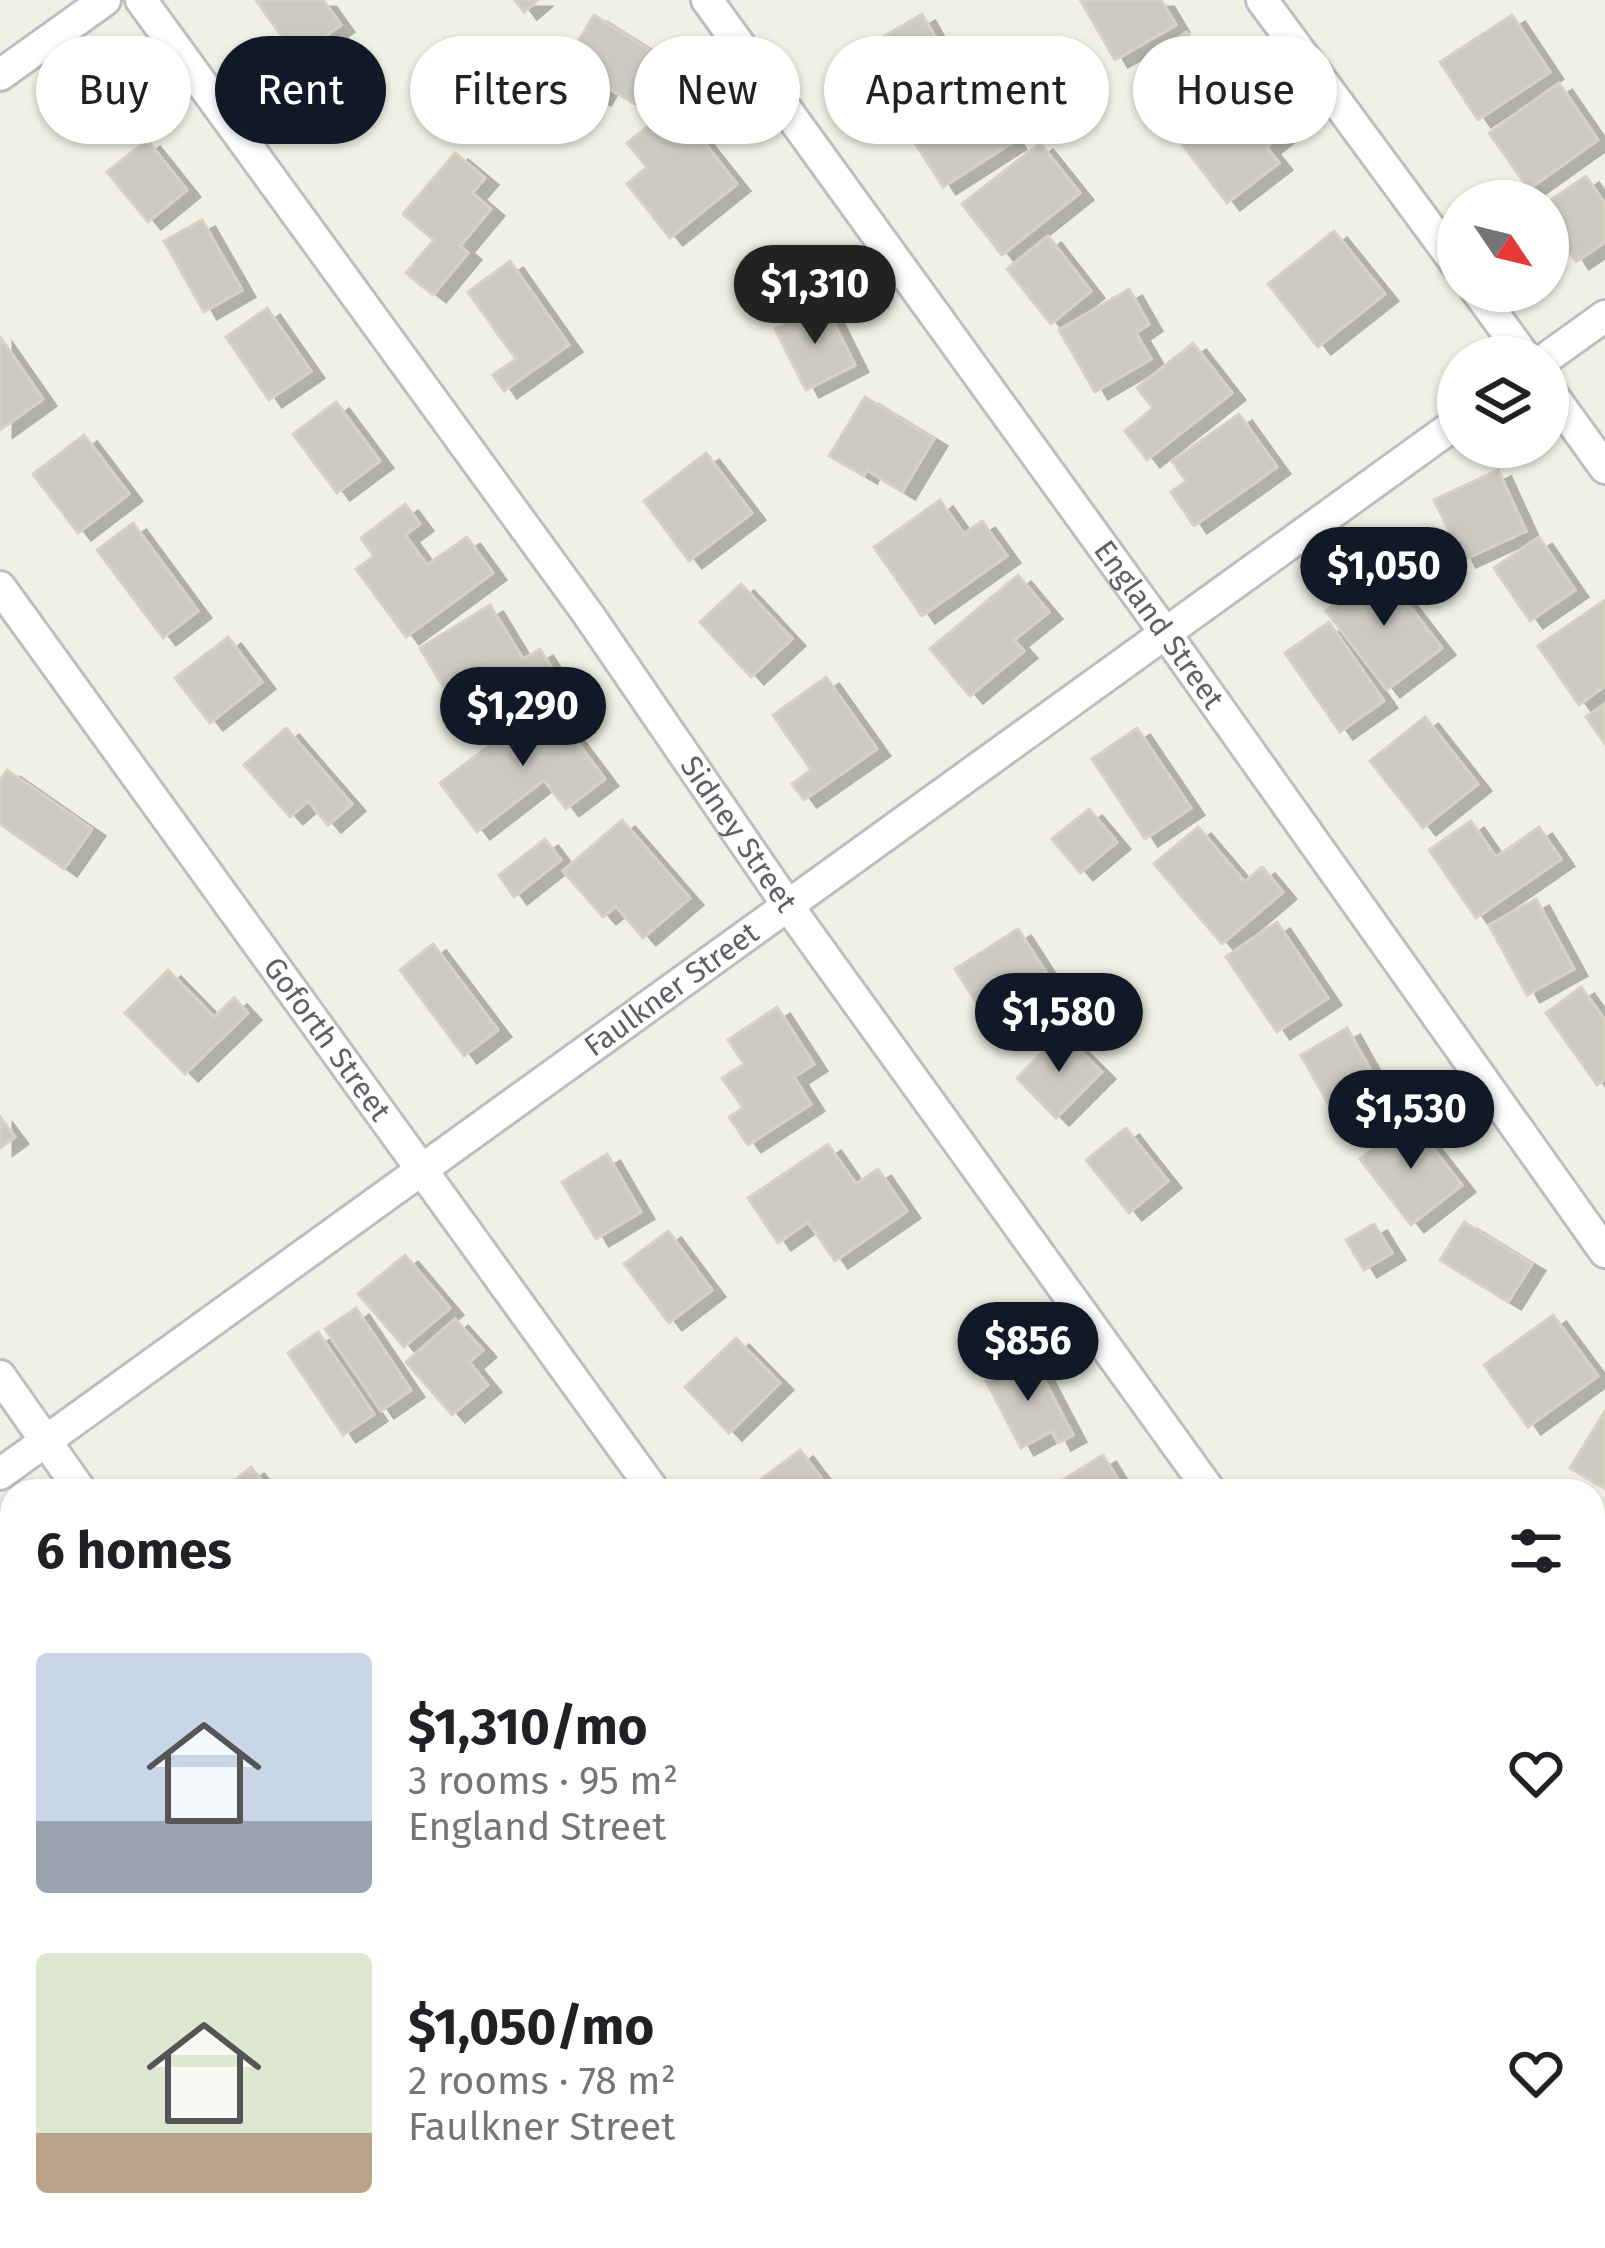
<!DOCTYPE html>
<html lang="en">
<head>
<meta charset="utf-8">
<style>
  :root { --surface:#fff; --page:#f2f2f2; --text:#202124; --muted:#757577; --accent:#111827 }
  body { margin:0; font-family:"Fira Sans",sans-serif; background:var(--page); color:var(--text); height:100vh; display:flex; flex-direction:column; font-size:45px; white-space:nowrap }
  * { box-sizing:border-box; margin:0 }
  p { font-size:39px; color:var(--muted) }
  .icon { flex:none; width:66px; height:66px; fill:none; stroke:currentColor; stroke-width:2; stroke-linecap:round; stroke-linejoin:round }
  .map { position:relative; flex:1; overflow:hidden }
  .details { position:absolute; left:0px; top:1479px; width:1605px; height:771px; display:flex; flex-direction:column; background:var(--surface); border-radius:36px 36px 0 0; box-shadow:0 3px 9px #0004 }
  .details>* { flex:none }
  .top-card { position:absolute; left:36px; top:36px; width:1533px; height:108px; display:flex; gap:24px }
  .needle { width:78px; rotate:125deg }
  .buttons { position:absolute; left:1437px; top:180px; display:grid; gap:24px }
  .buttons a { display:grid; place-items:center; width:132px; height:132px; border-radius:50%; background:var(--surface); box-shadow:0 3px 9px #0004; font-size:60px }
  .price { position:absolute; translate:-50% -102px; padding:0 27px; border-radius:42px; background:var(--accent); color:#fff; font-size:39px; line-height:78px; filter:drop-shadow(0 3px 6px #0008) }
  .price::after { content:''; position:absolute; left:50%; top:72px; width:36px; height:27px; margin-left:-18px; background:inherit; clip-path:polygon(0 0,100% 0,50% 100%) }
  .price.active { background:#222; color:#fff }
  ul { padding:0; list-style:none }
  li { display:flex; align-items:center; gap:36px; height:300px; padding:0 36px }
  li span { display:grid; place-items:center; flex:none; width:336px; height:240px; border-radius:12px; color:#555 }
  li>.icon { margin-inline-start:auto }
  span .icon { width:144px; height:144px; fill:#fffc; stroke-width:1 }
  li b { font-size:51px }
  h2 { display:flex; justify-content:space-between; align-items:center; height:144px; padding:0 36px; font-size:51px }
  .pill { padding:0 42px; border-radius:54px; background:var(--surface); box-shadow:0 3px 9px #0004; font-size:42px; line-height:108px }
  .pill.active { background:var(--accent); color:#fff }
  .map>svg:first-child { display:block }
  .building { fill:#cccac2; stroke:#d6d2c3; stroke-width:3; filter:url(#shadow) }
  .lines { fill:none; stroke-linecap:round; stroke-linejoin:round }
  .street-casing { stroke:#bdbec5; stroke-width:36 }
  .street { stroke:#fff; stroke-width:30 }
  .labels { text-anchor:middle; stroke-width:12; stroke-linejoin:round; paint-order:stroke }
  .street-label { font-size:30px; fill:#5d6067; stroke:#fff }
</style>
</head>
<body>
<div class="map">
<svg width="1605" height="2248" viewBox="0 0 1605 2248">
  <defs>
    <filter id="shadow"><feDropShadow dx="13" dy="7" stdDeviation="0" flood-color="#0004"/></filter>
  </defs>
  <rect width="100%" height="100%" fill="#f1f0e5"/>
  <g class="building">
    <polygon points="256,0 323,0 341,25 296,57"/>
    <polygon points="515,0 538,0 524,12"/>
    <polygon points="1161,0 1176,25 1115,60 1081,1"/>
    <polygon points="922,14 946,56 910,78 923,100 874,130 865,115 885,102 856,53"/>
    <polygon points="594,15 662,58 633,103 605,86 598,98 559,73"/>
    <polygon points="1512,15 1550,72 1478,120 1440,62"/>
    <polygon points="1187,32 1225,89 1181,119 1143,62"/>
    <polygon points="1559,83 1598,140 1529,189 1489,133"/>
    <polygon points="1244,89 1280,136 1266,147 1279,163 1227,203 1178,139"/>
    <polygon points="979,90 1013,142 943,187 910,135"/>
    <polygon points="674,105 737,184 670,238 627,184 647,167 627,143"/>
    <polygon points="147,140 187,190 148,222 107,172"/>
    <polygon points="1040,143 1080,193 1002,255 962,204"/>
    <polygon points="455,153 485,178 472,193 491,209 460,246 468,253 433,295 406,273 434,240 403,214"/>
    <polygon points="1586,176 1605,204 1605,242 1576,262 1548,219 1548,202"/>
    <polygon points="202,220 242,290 204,312 164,241"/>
    <polygon points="1334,231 1385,294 1318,347 1268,284"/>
    <polygon points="1048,236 1091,291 1051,324 1007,269"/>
    <polygon points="510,261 569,345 504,391 493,375 516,359 468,292"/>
    <polygon points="1129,289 1149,324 1136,333 1151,359 1095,392 1059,330"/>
    <polygon points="824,303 855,365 806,390 775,329"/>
    <polygon points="267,308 311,371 269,400 226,337"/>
    <polygon points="0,337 43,399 0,430"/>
    <polygon points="1193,343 1232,393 1147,460 1125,431 1153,408 1137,388"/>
    <polygon points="865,397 934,439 902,492 867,470 864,476 829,456"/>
    <polygon points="336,402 380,461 337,493 293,434"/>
    <polygon points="1239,414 1277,467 1194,526 1171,492 1186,481 1172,461"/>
    <polygon points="84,435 129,494 78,533 33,474"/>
    <polygon points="706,453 752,513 689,561 644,501"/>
    <polygon points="1498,470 1526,531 1463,560 1434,500"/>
    <polygon points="940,500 964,534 982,521 1007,556 922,616 874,547"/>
    <polygon points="405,504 420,524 405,535 427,565 467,537 493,573 406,637 356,569 374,556 361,538"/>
    <polygon points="133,523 198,611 163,638 97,550"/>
    <polygon points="1539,537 1575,590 1530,621 1494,568"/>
    <polygon points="1380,568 1442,648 1387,690 1326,611"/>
    <polygon points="1018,575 1049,612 1014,640 1024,651 970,696 930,649"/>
    <polygon points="741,584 792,639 751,677 700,622"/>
    <polygon points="1605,600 1605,686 1579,705 1538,646"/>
    <polygon points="490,605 523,659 540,649 555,673 497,710 479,682 451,700 420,648"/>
    <polygon points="1329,622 1384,701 1340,732 1285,653"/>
    <polygon points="228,637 262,682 210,723 175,678"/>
    <polygon points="826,677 877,749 804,800 792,784 811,770 773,715"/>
    <polygon points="547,702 605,779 566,809 544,780 477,832 440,783"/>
    <polygon points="1605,704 1605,744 1586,717"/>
    <polygon points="1425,717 1478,784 1423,828 1370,761"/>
    <polygon points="286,728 352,804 328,825 308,801 290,817 244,765"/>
    <polygon points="1137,728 1191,808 1145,839 1092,759"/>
    <polygon points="7,770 92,829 64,869 0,824 0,780"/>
    <polygon points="1089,809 1117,842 1080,873 1052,839"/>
    <polygon points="622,820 690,898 643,938 616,906 603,917 563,871"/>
    <polygon points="1471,821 1496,857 1539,827 1561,859 1476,918 1429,850"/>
    <polygon points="1198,827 1245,882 1262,867 1283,892 1222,944 1154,864"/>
    <polygon points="545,839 561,860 514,897 499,875"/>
    <polygon points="1536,899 1574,969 1527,995 1489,925"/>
    <polygon points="1277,922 1328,998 1277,1032 1226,957"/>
    <polygon points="1018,929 1056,988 993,1029 955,969"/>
    <polygon points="433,944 498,1030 464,1056 400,970"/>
    <polygon points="168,970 214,1017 234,998 248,1013 185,1074 125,1013"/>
    <polygon points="1581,987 1605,1020 1605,1079 1597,1085 1546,1013"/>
    <polygon points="777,1007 814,1064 794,1077 811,1104 748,1145 729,1117 743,1108 722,1078 744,1064 728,1040"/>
    <polygon points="1347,1028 1384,1094 1338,1121 1301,1055"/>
    <polygon points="1062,1032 1102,1072 1056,1118 1017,1078"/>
    <polygon points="0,1117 15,1137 0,1148"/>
    <polygon points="1410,1119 1462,1185 1411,1225 1360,1159"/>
    <polygon points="1126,1128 1168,1181 1129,1213 1086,1160"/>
    <polygon points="828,1144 856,1184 878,1169 907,1211 835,1261 808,1222 778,1243 748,1198"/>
    <polygon points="607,1154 641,1212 596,1239 562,1182"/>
    <polygon points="1464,1222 1532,1264 1508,1302 1440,1260"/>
    <polygon points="1374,1224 1392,1253 1364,1270 1346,1240"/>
    <polygon points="668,1231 712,1290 669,1323 624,1264"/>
    <polygon points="405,1255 450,1308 404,1347 358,1294"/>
    <polygon points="356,1308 411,1390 381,1411 325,1329"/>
    <polygon points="1553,1315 1598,1376 1528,1427 1484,1365"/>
    <polygon points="455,1319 483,1350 469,1362 488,1385 452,1415 406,1362"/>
    <polygon points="318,1332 374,1414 343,1435 288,1353"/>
    <polygon points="736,1338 780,1383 729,1433 685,1387"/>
    <polygon points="1032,1357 1073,1435 1058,1443 1052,1431 1021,1448 986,1381"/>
    <polygon points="1605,1411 1605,1489 1570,1468"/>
    <polygon points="800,1450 831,1491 768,1491 760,1480"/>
    <polygon points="1103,1455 1125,1491 1045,1491"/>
    <polygon points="251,1467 270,1491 221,1491"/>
    <polygon points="12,1568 12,1630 5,1634 0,1626 0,1576"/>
    <polygon points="1593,1752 1605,1773 1605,1829 1593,1836"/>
    <polygon points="12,1869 12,1927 0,1934 0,1876"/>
    <polygon points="12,1966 12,1996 0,1980"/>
    <polygon points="184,2238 253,2238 263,2248 193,2248"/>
    <polygon points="875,2238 898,2238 905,2248 860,2248"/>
    <polygon points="935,2238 983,2238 988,2245 942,2248"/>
    <polygon points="1279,2238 1348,2238 1354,2246 1286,2248"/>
  </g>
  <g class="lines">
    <defs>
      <g id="street">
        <path id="s1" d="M141 0 588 614 788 906 1210 1491"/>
        <path id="s2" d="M707 0 1166 634 1605 1252"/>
        <polyline points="1262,0 1458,266"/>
        <polyline points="0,75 105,0"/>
        <polyline points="1477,291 1525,357"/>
        <polyline points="1548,357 1605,316"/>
        <polyline points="1548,389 1605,468"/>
        <path id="s3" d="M0 587 654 1491"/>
        <polyline points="0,1376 81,1491"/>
        <path id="s4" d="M0 1474 1458 422"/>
        <polyline points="1593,1613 1605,1605"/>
        <polyline points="1593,2018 1605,2035"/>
        <polyline points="0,2151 12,2167"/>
        <polyline points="1593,2179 1605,2170"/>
        <polyline points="63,2238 70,2248"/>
        <polyline points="622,2238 629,2248"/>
        <polyline points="1192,2238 1199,2248"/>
        <polyline points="708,2248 722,2238"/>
        <polyline points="1499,2248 1512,2238"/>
      </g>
    </defs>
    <use href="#street" class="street-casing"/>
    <use href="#street" class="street"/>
  </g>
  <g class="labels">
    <g class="street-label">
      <text dy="10" stroke="none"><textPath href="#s2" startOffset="771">England Street</textPath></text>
      <text dy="10" stroke="none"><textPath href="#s1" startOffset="1026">Sidney Street</textPath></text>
      <text dy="10" stroke="none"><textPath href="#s4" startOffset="828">Faulkner Street</textPath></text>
      <text dy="10" stroke="none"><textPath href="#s3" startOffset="558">Goforth Street</textPath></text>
    </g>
  </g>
</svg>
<div class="buttons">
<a><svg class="needle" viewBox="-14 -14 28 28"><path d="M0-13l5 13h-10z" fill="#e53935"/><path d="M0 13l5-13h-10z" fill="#757577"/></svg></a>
<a><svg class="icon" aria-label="layers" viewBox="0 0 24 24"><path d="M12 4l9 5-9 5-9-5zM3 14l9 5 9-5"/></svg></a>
</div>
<b class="price active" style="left:815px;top:347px">$1,310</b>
<b class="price" style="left:1384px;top:629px">$1,050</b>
<b class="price" style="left:523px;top:769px">$1,290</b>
<b class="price" style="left:1059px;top:1075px">$1,580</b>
<b class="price" style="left:1411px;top:1172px">$1,530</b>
<b class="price" style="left:1028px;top:1404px">$856</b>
<div class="top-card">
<a class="pill">Buy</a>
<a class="pill active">Rent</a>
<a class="pill">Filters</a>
<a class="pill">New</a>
<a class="pill">Apartment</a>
<a class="pill">House</a>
</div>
<section class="details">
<h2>6 homes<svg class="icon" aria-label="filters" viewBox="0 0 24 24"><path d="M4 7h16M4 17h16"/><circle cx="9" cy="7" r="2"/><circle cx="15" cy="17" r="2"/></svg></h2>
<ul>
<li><span style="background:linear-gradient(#c9d6e8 70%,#9aa5b1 0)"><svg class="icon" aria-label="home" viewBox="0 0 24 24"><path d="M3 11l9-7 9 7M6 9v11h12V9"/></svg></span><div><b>$1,310/mo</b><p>3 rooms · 95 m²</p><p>England Street</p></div><svg class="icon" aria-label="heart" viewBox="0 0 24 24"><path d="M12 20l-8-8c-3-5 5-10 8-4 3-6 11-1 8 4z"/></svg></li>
<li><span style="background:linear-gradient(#dfe7d0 75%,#b9a48a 0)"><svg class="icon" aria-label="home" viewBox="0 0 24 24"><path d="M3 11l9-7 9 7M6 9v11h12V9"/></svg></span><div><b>$1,050/mo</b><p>2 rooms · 78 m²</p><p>Faulkner Street</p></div><svg class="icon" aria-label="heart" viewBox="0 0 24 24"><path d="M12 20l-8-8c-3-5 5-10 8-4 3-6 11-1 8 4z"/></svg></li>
</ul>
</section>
</div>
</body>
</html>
